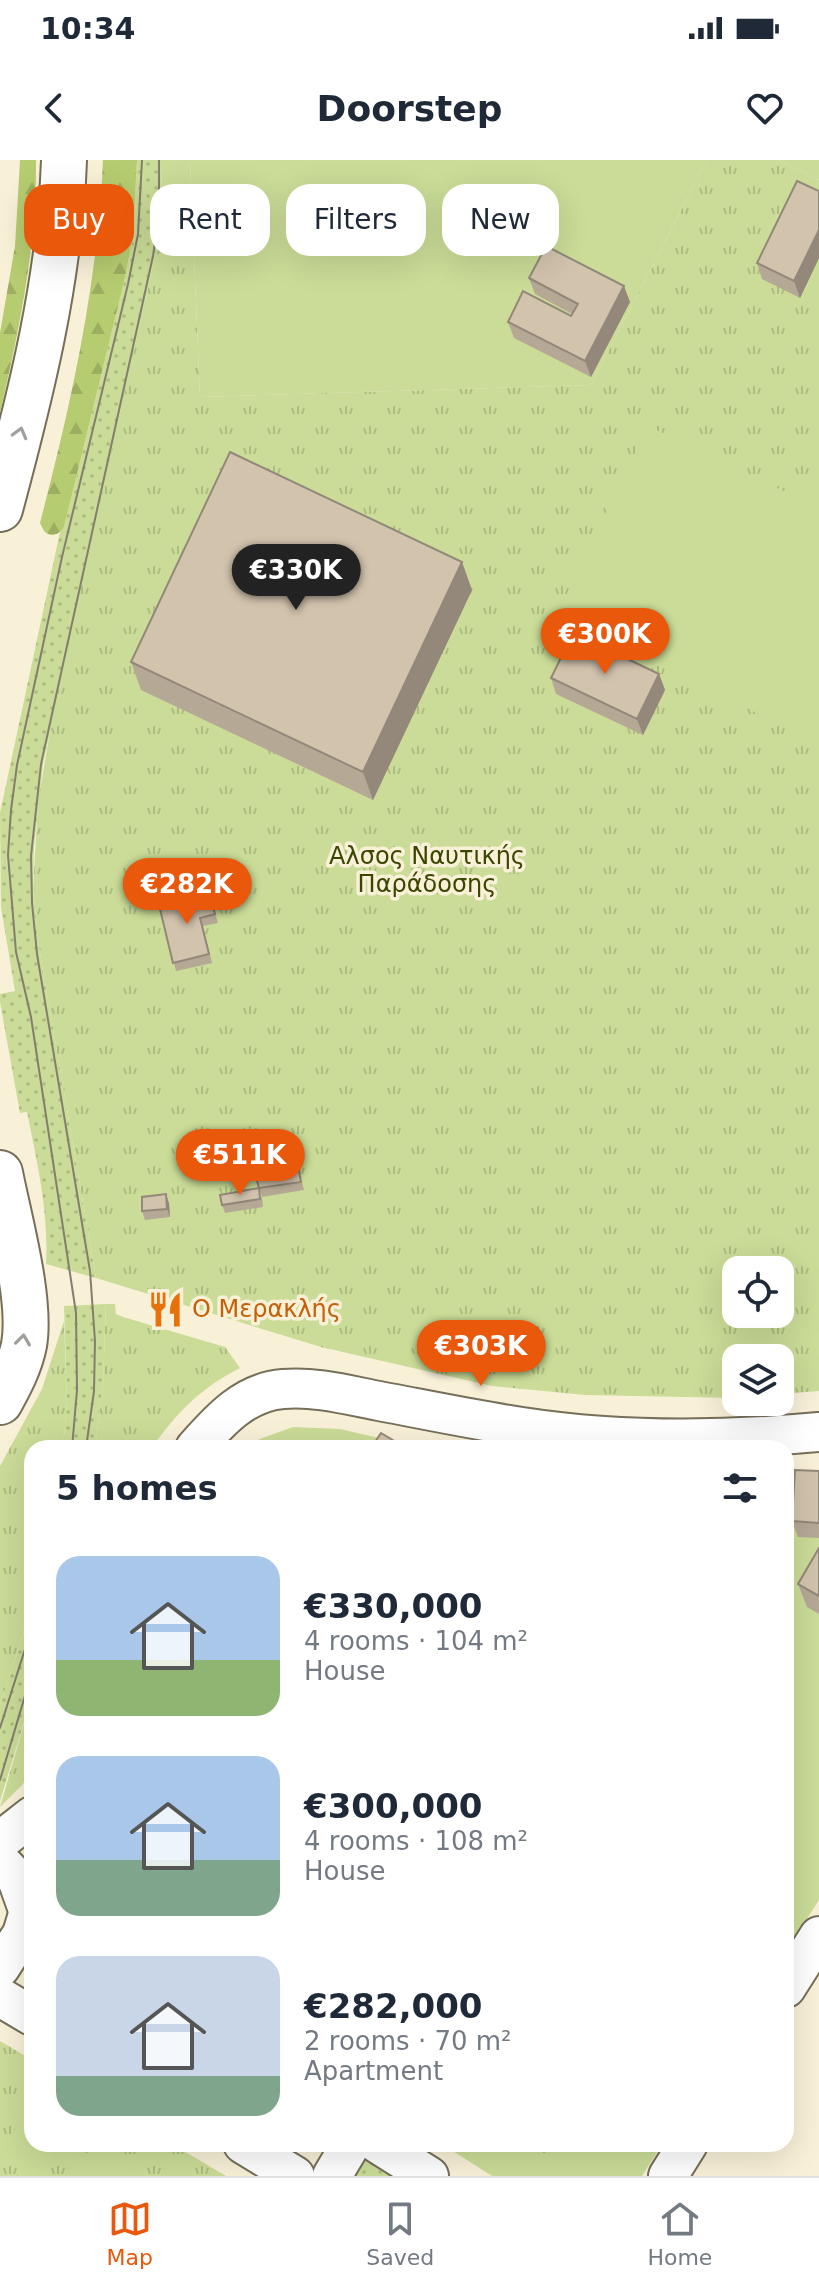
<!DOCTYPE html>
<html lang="en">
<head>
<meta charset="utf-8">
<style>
  :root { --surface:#fff; --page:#f6f6f7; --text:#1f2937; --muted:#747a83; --line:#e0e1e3; --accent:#ea580c }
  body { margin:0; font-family:"DejaVu Sans",sans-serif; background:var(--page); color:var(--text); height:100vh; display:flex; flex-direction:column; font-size:30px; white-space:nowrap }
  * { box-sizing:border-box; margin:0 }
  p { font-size:26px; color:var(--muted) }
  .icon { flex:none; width:44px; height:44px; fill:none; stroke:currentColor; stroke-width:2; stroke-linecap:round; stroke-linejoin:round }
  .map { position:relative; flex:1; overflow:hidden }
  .panel { position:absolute; left:24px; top:1280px; width:770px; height:712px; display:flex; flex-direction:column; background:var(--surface); border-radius:24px; box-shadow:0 8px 32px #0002 }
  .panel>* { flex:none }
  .top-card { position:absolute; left:24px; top:24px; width:772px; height:72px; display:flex; gap:16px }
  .fabs { position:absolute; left:722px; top:1096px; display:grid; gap:16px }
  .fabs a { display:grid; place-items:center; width:72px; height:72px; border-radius:16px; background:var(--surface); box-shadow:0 8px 32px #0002; font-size:40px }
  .price { position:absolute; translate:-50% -68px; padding:0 18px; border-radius:28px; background:var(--accent); color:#fff; font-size:26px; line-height:52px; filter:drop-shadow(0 2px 4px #0008) }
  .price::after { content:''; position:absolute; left:50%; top:48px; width:24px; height:18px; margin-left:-12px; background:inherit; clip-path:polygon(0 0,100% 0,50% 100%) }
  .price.active { background:#222; color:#fff }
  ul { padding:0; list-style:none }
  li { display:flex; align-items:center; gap:24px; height:200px; padding:0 32px }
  li span { display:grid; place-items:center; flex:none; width:224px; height:160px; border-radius:24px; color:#555 }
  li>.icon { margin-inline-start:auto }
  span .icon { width:96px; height:96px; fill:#fffc; stroke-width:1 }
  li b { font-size:34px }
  h2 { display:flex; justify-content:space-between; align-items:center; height:96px; padding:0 32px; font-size:34px }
  .pill { padding:0 28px; border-radius:24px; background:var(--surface); box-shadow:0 8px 32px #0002; font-size:28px; line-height:72px }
  .pill.active { background:var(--accent); color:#fff }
  .status { display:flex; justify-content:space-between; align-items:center; height:56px; padding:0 40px; background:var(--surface); direction:ltr }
  .status svg { height:22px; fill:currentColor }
  header { display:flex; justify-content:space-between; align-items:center; height:104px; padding:0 32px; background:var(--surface); font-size:36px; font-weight:700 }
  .tab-bar { display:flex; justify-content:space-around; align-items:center; height:112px; border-top:2px solid var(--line); background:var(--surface); font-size:22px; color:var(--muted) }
  .tab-bar a { display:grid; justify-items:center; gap:4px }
  .tab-bar .active { color:var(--accent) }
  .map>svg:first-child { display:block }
  .grass { fill:url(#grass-dots) }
  .forest { fill:url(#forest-firs) }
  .park { fill:url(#park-tufts); fill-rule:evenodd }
  .pitch { fill:#cadc97 }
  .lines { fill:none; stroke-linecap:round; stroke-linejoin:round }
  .minor-casing { stroke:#766f59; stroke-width:42 }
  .highway-casing { stroke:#766f59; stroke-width:48 }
  .minor { stroke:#fff; stroke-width:38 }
  .highway { stroke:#fff; stroke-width:44 }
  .tram { stroke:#837e6e; stroke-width:2 }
  .wall { fill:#b5a895 }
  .shaded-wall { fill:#938879 }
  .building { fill:#d2c3ad; stroke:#938879; stroke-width:2 }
  .oneway { stroke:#a19f9c }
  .labels { text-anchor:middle; stroke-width:7; stroke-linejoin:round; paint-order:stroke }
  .park-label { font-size:24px; fill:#3b4700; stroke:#f8f0d7 }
  .food-label { font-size:24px; fill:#c56008; stroke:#f8f0d7; text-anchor:start }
</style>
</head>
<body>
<div class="status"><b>10:34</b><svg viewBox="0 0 49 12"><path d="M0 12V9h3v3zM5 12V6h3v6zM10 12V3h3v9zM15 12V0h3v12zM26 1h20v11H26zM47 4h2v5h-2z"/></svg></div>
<header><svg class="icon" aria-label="back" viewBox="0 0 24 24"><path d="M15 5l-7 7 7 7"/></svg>Doorstep<svg class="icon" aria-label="heart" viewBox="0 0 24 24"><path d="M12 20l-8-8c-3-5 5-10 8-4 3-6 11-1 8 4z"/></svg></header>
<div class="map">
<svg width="819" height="2016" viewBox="0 0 819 2016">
  <defs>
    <pattern id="grass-dots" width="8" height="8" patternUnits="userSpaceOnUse" patternTransform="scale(2)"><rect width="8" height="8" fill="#cadc97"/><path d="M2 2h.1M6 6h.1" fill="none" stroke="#adbc81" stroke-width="1.8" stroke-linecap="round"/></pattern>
    <pattern id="forest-firs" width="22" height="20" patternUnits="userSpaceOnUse" patternTransform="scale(2)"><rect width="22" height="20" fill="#b6cc70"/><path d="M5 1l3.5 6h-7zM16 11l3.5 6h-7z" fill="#9cae60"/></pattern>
    <pattern id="park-tufts" width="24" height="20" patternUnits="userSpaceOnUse" patternTransform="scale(2)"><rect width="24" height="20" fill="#cadc97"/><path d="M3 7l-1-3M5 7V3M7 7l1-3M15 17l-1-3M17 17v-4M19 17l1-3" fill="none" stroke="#adbc81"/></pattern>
  </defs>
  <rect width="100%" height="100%" fill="#f8f0d7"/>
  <g class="grass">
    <path d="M137 0H162L161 56 157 86 43 604 34 686 33 730 39 787 96 1118 46 1104C49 1053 37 1002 27 952L20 953 0 842V834L15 831 1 747 0 653 60 372 64 367 124 122 133 77Z"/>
    <polygon points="106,1144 103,1225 95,1288 63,1288 67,1242 64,1146"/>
    <polygon points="32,1447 32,1536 0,1641 0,1545"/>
    <polygon points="364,1996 396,2016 352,2016"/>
  </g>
  <g class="forest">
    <path d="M20 0H36C37 86 19 170 0 253V173L15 86Z"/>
    <path d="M103 0H137L133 77 124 122 64 367C59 375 51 378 44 371L40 363C71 244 98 123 103 0Z"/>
  </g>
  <g class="park">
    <path d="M162 0H190L200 237 591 225 707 0H778L819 20V1231L780 1234V1198H736V1238L585 1235 492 1226 321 1187 96 1118 39 787 33 730 38 642 53 554 157 86 161 56ZM736 1110H780V1154H736Z"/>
    <path d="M106 1144H115L116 1154 123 1157 225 1187 240 1208C202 1227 176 1253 152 1288H95L103 1225Z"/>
    <polygon points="64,1161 67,1242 63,1288 32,1288 32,1447 0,1545 0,1306 42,1229"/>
    <polygon points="32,1536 32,1608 23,1624 0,1647"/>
    <polygon points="0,1881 32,1900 32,1984 172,1984 226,2016 0,2016"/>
  </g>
  <g class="pitch">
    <polygon points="190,0 707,0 591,225 200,237"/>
    <polygon points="778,0 819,0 819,20"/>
    <polygon points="648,266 819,348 819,583 556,456"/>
    <polygon points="293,1267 340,1269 400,1283 435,1288 246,1288 260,1279"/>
    <polygon points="819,1314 819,1740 786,1791 786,1318"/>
    <polygon points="16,1966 32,1972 32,1984 63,1984 135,2012 133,2016 86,2016 9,1986"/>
    <polygon points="442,1984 662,1984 642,2016 492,2016"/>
  </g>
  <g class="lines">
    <defs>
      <g id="minor">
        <path d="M195 1288C219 1261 244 1232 283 1229 314 1226 348 1235 379 1241 427 1250 474 1260 522 1267 620 1282 721 1281 819 1272"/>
        <polyline points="0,1681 32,1656"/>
        <polyline points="0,1701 17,1719 32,1761"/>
        <polyline points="0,1808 22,1774 32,1741"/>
        <polyline points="786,1828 819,1776"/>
        <polyline points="0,1837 32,1856"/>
        <polyline points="243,1984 295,2016"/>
        <polyline points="378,1984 429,2016"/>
        <polyline points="332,2016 351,1984"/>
        <polyline points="668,2016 688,1984"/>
      </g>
      <g id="highway">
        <path d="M0 349C31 234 60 119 64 0"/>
        <path d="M0 1013C9 1059 32 1140 24 1185 20 1205 10 1224 0 1242"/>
      </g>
    </defs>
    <use href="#minor" class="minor-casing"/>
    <use href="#highway" class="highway-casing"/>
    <use href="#minor" class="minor"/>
    <use href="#highway" class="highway"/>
    <g class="tram">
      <polyline points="72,1288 77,1230 76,1153 31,857 16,792 8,695 11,650 17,605 62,397 128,124 138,74 142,0"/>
      <polyline points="86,1288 94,1231 95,1181 90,1111 37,794 32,743 31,696 41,604 153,96 159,56 159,0"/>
      <polyline points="0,1568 32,1467"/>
      <polyline points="0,1620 32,1512"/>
    </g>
  </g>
  <g class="wall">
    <polygon points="819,31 819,98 800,138 762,119 757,103"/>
    <polygon points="529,118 630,142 591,217 514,178 508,162 571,156 572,154 535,134"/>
    <polygon points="472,430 373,640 141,530 131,502"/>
    <polygon points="659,514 665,530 643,575 556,534 551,518"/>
    <polygon points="212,742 218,763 203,766 212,803 176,811 159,745"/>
    <polygon points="299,1011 304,1030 262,1037 259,1028"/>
    <polygon points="262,1037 263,1047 225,1053 222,1045"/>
    <polygon points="169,1043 170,1057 145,1060 142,1051"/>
    <polygon points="819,1311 819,1378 798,1377 792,1361"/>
    <polygon points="819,1388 819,1454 807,1447 798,1424"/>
    <polygon points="530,1984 550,1984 544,1993"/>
  </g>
  <g class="shaded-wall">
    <polygon points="819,70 819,98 800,138 794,121"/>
    <polygon points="624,126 630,142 591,217 585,201"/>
    <polygon points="462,402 472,430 373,640 363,612"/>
    <polygon points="659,514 665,530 643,575 637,559"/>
    <polygon points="166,1034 169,1043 170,1057 167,1049"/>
    <polygon points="541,1984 550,1984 544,1993"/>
  </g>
  <g class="building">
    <polygon points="797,21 819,31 819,70 794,121 757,103"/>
    <polygon points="546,86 624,126 585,201 508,162 523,131 571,156 578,144 529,118"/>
    <polygon points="230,292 462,402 363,612 131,502"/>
    <polygon points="573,473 659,514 637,559 551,518"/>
    <polygon points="209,733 215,754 200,758 209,794 173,803 159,745"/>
    <polygon points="299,1011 301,1022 259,1028 256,1017"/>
    <polygon points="259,1028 260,1039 222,1045 220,1035"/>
    <polygon points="166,1034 167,1049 142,1051 142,1037"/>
    <polygon points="381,1273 406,1288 371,1288"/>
    <polygon points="795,1310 819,1311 819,1363 792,1361"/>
    <polygon points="819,1388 819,1436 798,1424"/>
  </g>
  <defs><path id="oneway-chevron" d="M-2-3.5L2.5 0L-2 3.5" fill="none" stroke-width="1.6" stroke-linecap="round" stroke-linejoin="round" transform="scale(2)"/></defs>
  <g class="oneway">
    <use href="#oneway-chevron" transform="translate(20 273) rotate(-75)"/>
    <use href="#oneway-chevron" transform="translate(23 1180) rotate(-83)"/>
  </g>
  <defs>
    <symbol id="restaurant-bare" viewBox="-9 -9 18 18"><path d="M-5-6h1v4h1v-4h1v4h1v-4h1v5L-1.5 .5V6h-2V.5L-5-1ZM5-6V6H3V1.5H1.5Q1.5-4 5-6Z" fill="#e8710a" stroke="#f8f0d7" stroke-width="2.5" paint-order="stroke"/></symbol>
  </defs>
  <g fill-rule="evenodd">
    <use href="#restaurant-bare" x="140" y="1124" width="51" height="51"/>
  </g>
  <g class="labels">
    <g class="park-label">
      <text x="427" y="704">Αλσος Ναυτικής<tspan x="427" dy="28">Παράδοσης</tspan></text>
    </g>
    <g class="food-label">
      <text x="192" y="1157">Ο Μερακλής</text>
    </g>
  </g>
</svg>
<div class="fabs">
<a><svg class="icon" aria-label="locate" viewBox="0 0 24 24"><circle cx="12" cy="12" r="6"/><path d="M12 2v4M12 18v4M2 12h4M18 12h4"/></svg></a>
<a><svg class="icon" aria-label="layers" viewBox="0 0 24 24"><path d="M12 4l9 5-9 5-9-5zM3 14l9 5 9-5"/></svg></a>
</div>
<b class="price active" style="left:296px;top:452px">€330K</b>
<b class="price" style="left:605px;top:516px">€300K</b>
<b class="price" style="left:187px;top:766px">€282K</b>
<b class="price" style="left:240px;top:1037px">€511K</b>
<b class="price" style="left:481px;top:1228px">€303K</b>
<div class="top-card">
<a class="pill active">Buy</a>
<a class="pill">Rent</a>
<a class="pill">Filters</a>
<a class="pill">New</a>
</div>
<section class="panel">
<h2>5 homes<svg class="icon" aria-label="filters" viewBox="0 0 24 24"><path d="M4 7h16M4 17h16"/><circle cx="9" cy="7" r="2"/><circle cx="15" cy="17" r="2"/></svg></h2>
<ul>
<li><span style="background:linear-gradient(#a9c7e8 65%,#8fb573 0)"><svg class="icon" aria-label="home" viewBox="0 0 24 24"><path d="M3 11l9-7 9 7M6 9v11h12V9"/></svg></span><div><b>€330,000</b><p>4 rooms · 104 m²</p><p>House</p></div></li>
<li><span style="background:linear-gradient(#a9c7e8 65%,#7fa58c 0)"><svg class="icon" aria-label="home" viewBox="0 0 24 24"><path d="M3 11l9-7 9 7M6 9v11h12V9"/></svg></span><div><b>€300,000</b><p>4 rooms · 108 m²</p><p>House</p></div></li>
<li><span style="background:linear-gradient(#c9d6e8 75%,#7fa58c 0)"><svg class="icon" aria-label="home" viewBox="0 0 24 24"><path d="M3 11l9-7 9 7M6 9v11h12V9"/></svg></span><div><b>€282,000</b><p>2 rooms · 70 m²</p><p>Apartment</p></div></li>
</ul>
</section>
</div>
<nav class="tab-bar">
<a class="active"><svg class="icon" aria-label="map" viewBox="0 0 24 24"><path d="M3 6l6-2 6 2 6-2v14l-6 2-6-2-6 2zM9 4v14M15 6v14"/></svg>Map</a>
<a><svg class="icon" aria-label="saved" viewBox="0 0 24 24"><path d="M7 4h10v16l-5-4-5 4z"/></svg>Saved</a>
<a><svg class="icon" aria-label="home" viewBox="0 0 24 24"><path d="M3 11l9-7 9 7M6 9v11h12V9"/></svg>Home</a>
</nav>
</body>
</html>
